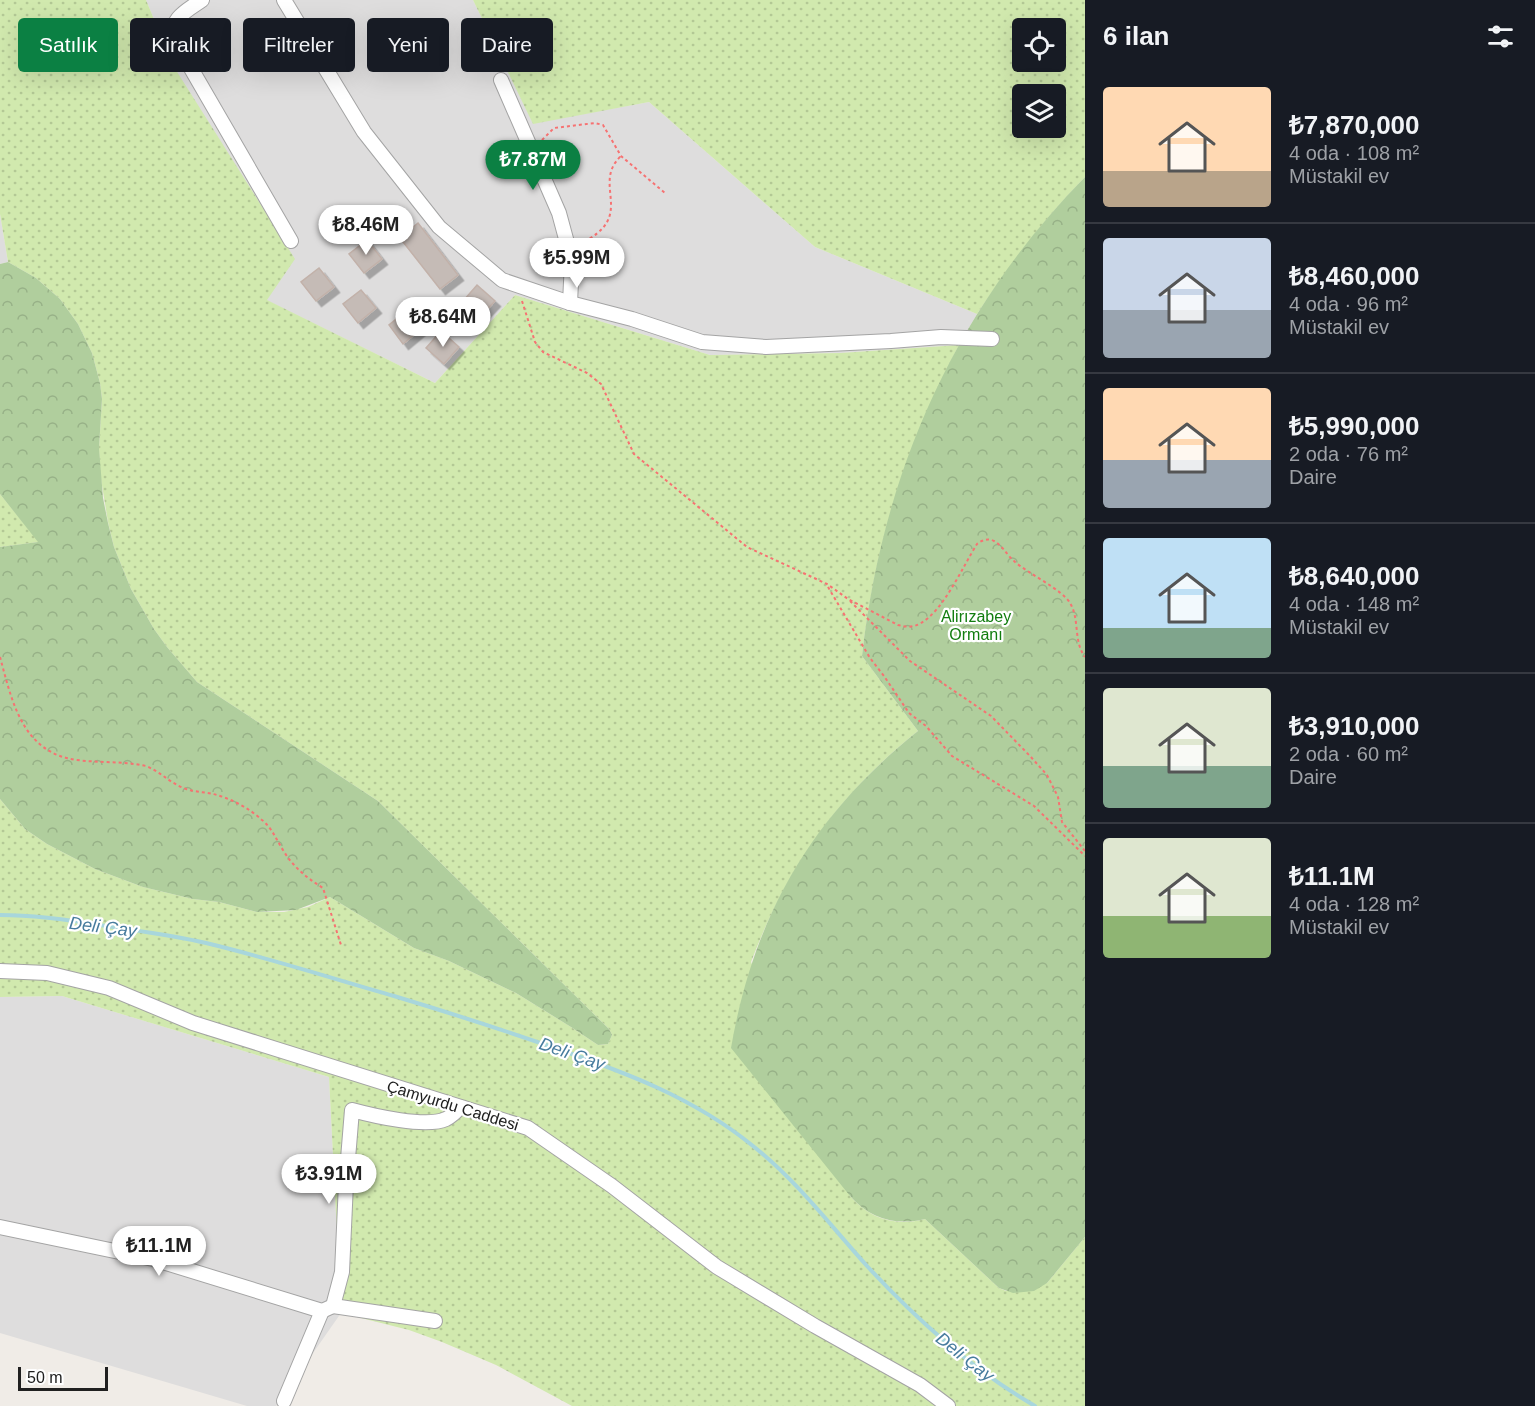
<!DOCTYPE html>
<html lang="tr">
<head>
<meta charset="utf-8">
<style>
  :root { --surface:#171b24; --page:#20242c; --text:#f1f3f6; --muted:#9ea1a6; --line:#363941; --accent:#0b8043 }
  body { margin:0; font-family:Arial,sans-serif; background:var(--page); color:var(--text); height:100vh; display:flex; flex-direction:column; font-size:22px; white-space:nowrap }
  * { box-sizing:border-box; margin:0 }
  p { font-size:20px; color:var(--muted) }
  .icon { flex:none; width:33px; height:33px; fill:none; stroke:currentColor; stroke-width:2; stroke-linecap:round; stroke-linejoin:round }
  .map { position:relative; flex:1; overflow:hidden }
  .drawer { display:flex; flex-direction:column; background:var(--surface); width:450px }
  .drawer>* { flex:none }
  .hud { position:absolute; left:18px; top:18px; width:570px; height:54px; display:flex; gap:12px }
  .tools { position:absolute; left:1012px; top:18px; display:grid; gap:12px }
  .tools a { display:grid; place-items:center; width:54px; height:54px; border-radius:6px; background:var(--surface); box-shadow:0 6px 24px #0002; font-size:30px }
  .scale { position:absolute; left:18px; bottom:15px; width:90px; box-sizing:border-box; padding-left:6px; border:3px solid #202020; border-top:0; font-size:16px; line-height:21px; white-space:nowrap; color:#202020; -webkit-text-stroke:4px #fff; paint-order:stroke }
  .price { position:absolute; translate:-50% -51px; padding:0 14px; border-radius:21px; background:#fff; color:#222; font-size:20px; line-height:39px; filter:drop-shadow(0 2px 3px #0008) }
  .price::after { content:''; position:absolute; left:50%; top:36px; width:18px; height:14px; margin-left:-9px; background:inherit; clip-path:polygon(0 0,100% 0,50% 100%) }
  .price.active { background:var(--accent); color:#fff }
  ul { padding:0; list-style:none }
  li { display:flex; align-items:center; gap:18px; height:150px; padding:0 18px }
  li+li { border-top:2px solid var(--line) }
  li span { display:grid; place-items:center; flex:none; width:168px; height:120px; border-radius:6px; color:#555 }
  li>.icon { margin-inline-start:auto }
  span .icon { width:72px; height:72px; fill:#fffc; stroke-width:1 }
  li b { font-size:26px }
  h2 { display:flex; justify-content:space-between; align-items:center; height:72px; padding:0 18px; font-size:26px }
  .chip { padding:0 21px; border-radius:6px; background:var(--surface); box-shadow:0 6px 24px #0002; font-size:21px; line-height:54px }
  .chip.active { background:var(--accent); color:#fff }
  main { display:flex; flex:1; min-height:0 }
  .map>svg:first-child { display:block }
  .residential { fill:#dedddd }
  .grass { fill:url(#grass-dots); fill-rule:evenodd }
  .forest { fill:url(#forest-crowns) }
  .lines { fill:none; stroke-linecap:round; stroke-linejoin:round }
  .stream { stroke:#a8d6dc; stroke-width:4 }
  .building { fill:#c5bbb6; stroke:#c2b1a9; stroke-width:1.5; filter:url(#shadow) }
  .minor-casing { stroke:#a4a4a4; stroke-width:16 }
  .path { stroke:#f67272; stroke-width:2; stroke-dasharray:3 3; stroke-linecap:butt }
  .minor { stroke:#fff; stroke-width:14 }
  .labels { text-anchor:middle; stroke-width:4.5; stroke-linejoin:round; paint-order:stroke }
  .park-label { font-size:16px; fill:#117d0f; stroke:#fff }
  .street-label { font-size:16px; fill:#202020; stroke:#fff }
  .water-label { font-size:18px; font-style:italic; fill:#487c9e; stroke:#fff }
</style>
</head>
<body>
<main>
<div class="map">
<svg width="1085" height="1406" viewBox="0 0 1085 1406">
  <defs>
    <pattern id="grass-dots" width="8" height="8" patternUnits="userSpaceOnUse" patternTransform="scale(1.5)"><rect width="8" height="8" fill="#d1e9ae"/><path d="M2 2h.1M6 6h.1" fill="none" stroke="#b3c895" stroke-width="1.8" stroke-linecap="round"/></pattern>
    <pattern id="forest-crowns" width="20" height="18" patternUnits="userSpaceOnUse" patternTransform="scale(1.5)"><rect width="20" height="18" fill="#b0ce9d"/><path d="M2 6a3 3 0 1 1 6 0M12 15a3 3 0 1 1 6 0" fill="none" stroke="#97b187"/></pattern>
    <filter id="shadow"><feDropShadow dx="5.5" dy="5.5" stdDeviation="0" flood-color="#0004"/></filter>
  </defs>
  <rect width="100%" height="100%" fill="#f0ece7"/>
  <g class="residential">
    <polygon points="146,0 473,0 533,123 649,102 815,247 977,314 959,345 840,353 710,355 515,295 435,383 266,300 174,67"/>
    <polygon points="0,214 8,262 0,264"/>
    <polygon points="62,996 329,1077 341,1313 276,1406 247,1406 0,1333 0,997"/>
  </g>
  <g class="grass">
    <path d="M0 0H146L174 67 295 259 267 300 435 383 515 295 710 355 840 353 959 345C906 445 875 544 862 656L918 731C838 795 787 867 751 962L850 1196C870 1219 896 1227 925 1219L999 1288 1006 1291 1047 1283 1085 1237V1406H572L496 1365 442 1342 409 1330 341 1313 329 1077 62 996 0 997V799L25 829 47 844 95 869 143 887 193 899 219 902 257 912H284L308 907 330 897 414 948 449 961 516 993 571 1027 598 1045 608 1044 612 1035 609 1029 378 801 197 682 167 647 154 629 131 589 114 547 108 522 100 473 99 448 102 399 100 383 92 353 78 324 60 299 36 278 8 262 0 214Z"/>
    <path d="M473 0H1085V177C1044 219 1009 265 977 314L815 247 649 102 533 124ZM1023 28H1056V62H1023ZM1023 94H1056V128H1023Z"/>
    <polygon points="0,494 39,542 0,547"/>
  </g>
  <g class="forest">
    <path d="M1085 177V1237L1047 1283 1034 1291 1013 1293 999 1288 925 1219C896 1226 870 1219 850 1196L731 1048C754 915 812 816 918 731L862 656C882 474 955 309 1085 177Z"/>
    <polygon points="8,262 36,278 60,299 78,324 92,353 100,383 102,399 99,448 103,498 108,523 114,547 131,589 154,629 167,647 197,682 378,801 609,1029 612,1035 608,1044 598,1045 571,1027 516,993 449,961 414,948 330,897 296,910 257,912 219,902 193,899 143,887 95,869 47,844 25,829 0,799 0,547 38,542 0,494 0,264"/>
  </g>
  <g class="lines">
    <path class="stream" d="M0 915C36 915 71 920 106 926 139 931 173 935 206 943 269 958 331 978 394 996 447 1012 500 1029 552 1047 624 1072 693 1097 753 1146 797 1181 830 1225 867 1266 917 1320 971 1369 1035 1406"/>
  </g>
  <g class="building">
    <polygon points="418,223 458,275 440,289 400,238"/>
    <polygon points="367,240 382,259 364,273 349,254"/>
    <polygon points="319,268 334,287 316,301 301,282"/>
    <polygon points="477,285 495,301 479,318 464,304 466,302 464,300"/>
    <polygon points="361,290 376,308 358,323 343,304"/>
    <polygon points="406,311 421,329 403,344 389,325"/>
    <polygon points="441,331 459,347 444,364 426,348"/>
  </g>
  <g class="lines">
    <defs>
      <g id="minor">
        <path d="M202 0C188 10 169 18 174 39L291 241"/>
        <polyline points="284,0 364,132 439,227 502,280 570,303 632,319 702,342 766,347 891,341 941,337 992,339"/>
        <polyline points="501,80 559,213 572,261 570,303"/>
        <polyline points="0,971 47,973 109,988 193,1023 528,1128 612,1186 717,1267 815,1326 920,1385 948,1406"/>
        <path d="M0 1227 153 1259 322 1311 333 1306 342 1272 346 1183 352 1110C374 1116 426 1128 446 1119 452 1116 456 1112 460 1107"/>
        <polyline points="333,1306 435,1321"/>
        <polyline points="284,1401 322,1311"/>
      </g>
    </defs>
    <use href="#minor" class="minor-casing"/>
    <g class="path">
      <polyline points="542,140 554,128 595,123 603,125 621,156 665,193"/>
      <path d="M579 244C639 217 590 185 621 156"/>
      <path d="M522 301 535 342 543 352 587 373 601 384 634 454 747 547 827 584 848 599 898 625C906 627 913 628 921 623 944 610 963 566 977 544 982 540 988 538 994 541 1002 545 1007 555 1014 561 1027 573 1063 590 1070 603 1080 619 1073 641 1085 657"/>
      <polyline points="828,587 870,658 884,676 909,713 926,726 952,756 1034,806 1085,856"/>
      <polyline points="850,601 910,661 991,716 1030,756 1047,775 1058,797 1062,822 1085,851"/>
      <path d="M0 657C12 701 22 753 77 760 100 763 123 761 146 766 161 772 171 784 186 789 195 792 204 792 213 794 230 798 249 808 262 820 272 828 276 839 283 850 293 867 307 878 323 888L341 945"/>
    </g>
    <use href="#minor" class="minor"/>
  </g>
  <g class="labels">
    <g class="park-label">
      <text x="976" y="622">Alirızabey<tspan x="976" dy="18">Ormanı</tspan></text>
    </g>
    <g class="street-label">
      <text transform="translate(453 1105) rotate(17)" y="6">Çamyurdu Caddesi</text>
    </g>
    <g class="water-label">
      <text transform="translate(103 927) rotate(7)" y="6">Deli Çay</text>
      <text transform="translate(572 1054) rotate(19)" y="6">Deli Çay</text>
      <text transform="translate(965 1357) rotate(38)" y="6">Deli Çay</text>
    </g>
  </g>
</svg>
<div class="tools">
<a><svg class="icon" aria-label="locate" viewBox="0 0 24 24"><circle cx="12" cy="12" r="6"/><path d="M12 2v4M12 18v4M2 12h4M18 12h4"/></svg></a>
<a><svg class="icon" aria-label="layers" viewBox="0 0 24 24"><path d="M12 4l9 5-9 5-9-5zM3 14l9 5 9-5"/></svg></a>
</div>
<div class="scale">50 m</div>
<b class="price active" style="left:533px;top:191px">₺7.87M</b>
<b class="price" style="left:366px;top:256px">₺8.46M</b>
<b class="price" style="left:577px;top:289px">₺5.99M</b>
<b class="price" style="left:443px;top:348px">₺8.64M</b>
<b class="price" style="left:329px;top:1205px">₺3.91M</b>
<b class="price" style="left:159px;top:1277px">₺11.1M</b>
<div class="hud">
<a class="chip active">Satılık</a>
<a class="chip">Kiralık</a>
<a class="chip">Filtreler</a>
<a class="chip">Yeni</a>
<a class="chip">Daire</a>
</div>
</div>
<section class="drawer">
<h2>6 ilan<svg class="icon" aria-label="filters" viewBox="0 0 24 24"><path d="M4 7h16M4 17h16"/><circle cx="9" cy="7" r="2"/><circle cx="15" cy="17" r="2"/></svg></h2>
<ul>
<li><span style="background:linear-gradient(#ffd9b3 70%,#b9a48a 0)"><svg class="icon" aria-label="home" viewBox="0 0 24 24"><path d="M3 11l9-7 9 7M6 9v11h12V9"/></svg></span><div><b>₺7,870,000</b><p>4 oda · 108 m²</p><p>Müstakil ev</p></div></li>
<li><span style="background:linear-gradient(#c9d6e8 60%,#9aa5b1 0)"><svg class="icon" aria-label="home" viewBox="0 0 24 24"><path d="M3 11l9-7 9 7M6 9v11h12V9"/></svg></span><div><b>₺8,460,000</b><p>4 oda · 96 m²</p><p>Müstakil ev</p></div></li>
<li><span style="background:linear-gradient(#ffd9b3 60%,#9aa5b1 0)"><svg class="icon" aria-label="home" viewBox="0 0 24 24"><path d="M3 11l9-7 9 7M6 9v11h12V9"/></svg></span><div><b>₺5,990,000</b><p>2 oda · 76 m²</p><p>Daire</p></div></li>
<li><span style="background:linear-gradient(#bfe0f5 75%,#7fa58c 0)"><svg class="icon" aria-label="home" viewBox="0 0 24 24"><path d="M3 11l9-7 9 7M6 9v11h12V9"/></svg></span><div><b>₺8,640,000</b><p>4 oda · 148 m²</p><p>Müstakil ev</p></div></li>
<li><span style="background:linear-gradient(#dfe7d0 65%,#7fa58c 0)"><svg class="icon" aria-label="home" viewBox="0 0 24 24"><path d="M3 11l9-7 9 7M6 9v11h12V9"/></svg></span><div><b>₺3,910,000</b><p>2 oda · 60 m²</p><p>Daire</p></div></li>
<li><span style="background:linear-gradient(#dfe7d0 65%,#8fb573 0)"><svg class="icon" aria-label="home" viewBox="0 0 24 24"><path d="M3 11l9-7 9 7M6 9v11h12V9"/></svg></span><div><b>₺11.1M</b><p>4 oda · 128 m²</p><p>Müstakil ev</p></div></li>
</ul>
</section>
</main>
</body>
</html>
